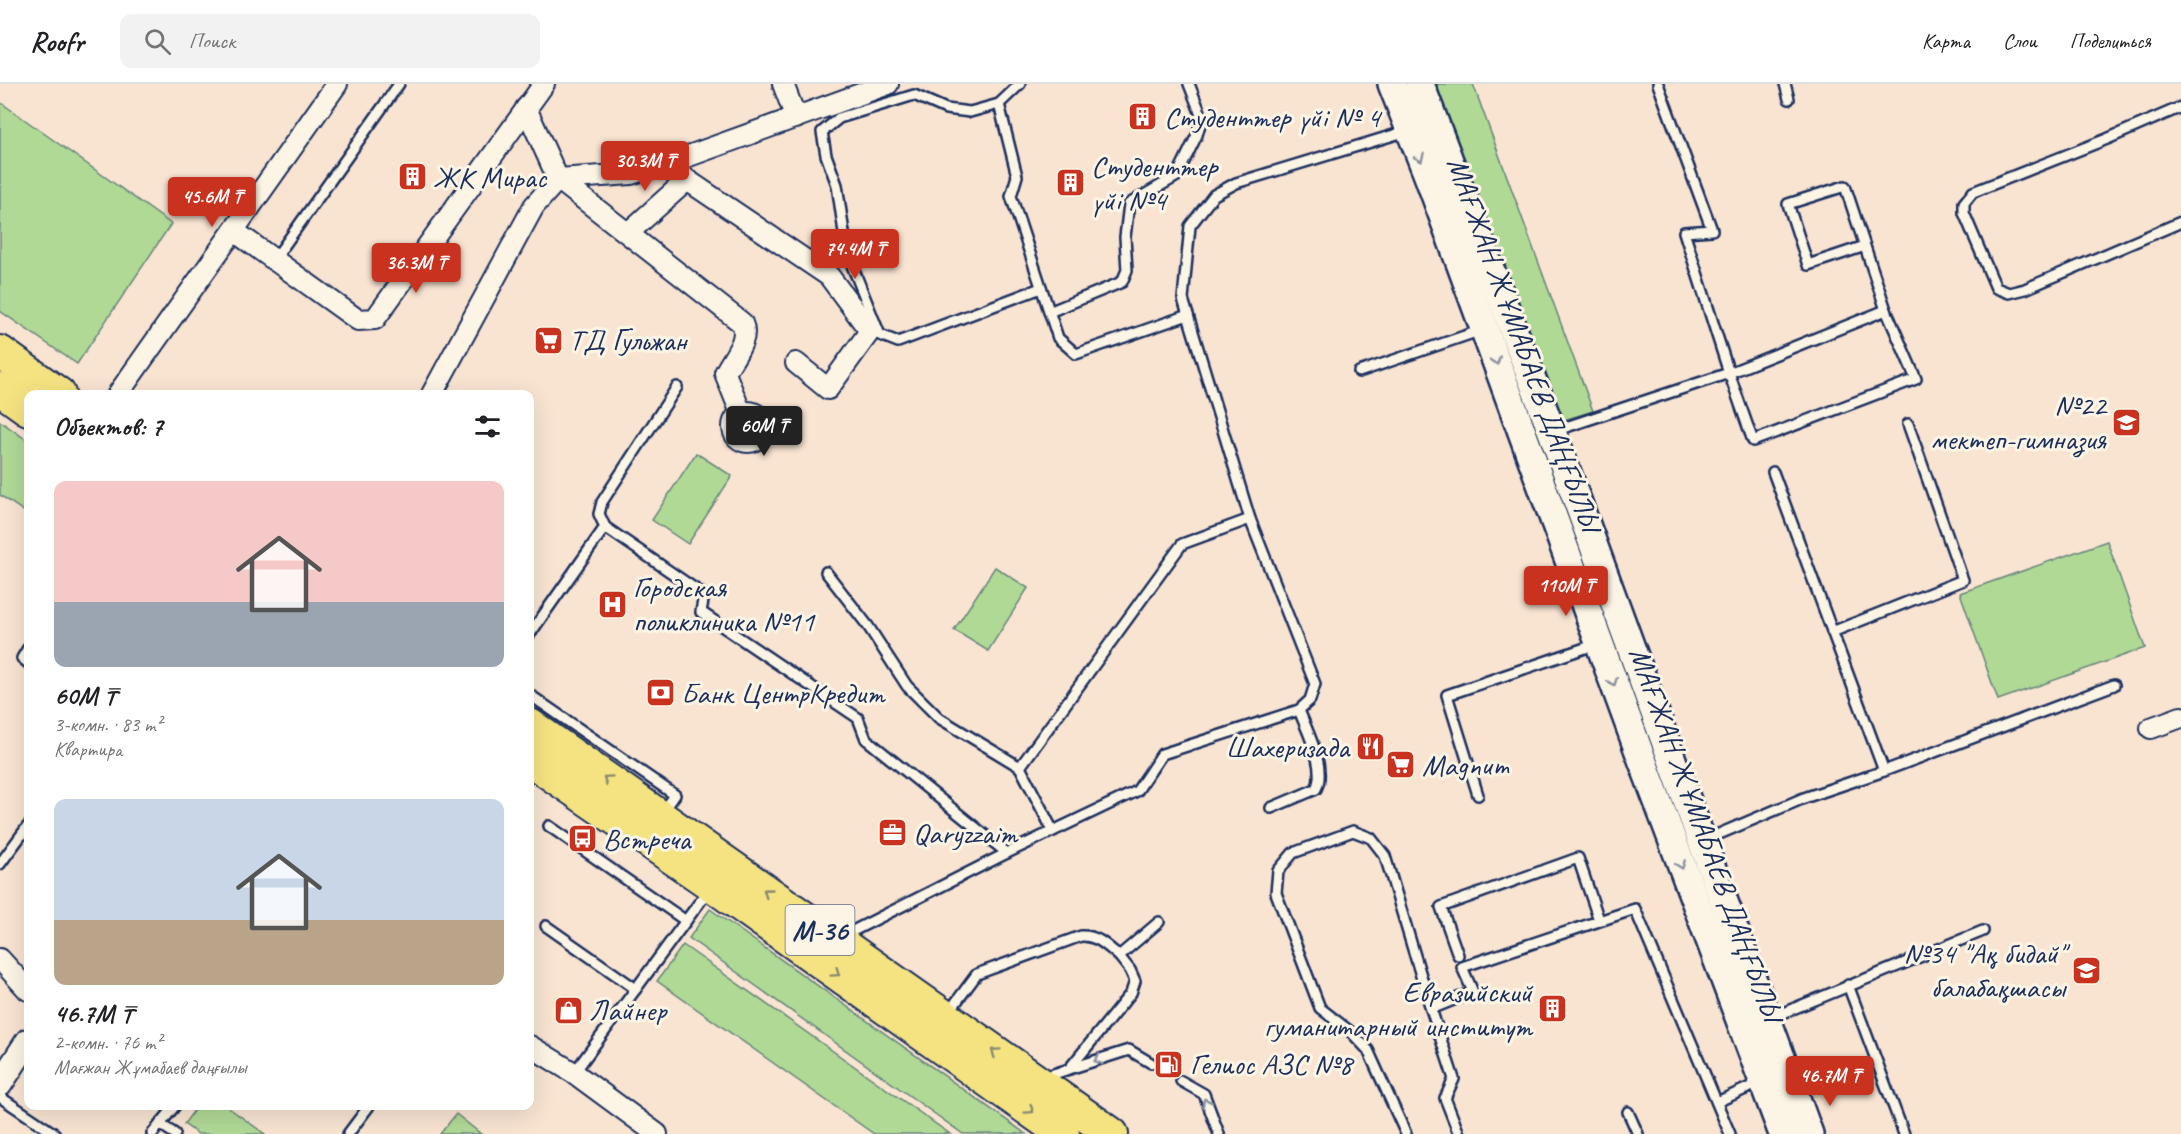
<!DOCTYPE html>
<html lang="ru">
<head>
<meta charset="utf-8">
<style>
  :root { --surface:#fff; --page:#f2f2f2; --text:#202124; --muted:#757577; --line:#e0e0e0; --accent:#c8321e }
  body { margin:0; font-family:Caveat,sans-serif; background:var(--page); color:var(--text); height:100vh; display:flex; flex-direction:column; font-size:22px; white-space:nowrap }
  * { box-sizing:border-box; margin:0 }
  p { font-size:20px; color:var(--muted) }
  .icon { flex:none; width:33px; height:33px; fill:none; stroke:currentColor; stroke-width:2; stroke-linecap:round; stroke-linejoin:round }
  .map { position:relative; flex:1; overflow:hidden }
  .details { position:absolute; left:24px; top:306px; width:510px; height:720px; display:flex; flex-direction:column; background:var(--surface); border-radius:12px; box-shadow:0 6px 24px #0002 }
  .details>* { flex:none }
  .price { position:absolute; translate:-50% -51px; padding:0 14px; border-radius:6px; background:var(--accent); color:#fff; font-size:20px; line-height:39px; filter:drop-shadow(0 2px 3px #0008) }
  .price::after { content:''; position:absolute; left:50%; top:36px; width:18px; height:14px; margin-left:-9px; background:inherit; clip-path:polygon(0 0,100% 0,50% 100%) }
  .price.selected { background:#222; color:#fff }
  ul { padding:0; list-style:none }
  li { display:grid; align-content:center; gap:12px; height:318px; padding:0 30px }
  li span { display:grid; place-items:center; height:186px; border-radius:12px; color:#555 }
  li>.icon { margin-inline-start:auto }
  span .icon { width:108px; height:108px; fill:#fffc; stroke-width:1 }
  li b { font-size:26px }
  h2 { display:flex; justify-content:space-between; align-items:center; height:72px; padding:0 30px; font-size:26px }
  header { display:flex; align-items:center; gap:36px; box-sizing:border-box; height:84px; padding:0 30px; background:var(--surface); border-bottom:2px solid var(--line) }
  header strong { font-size:28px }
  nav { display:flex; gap:33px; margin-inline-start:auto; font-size:21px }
  .search { width:420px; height:54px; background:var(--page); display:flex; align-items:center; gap:15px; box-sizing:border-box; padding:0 21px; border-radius:12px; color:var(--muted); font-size:22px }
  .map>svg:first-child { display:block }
  .green { fill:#b0d996; stroke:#66847a; stroke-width:1.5 }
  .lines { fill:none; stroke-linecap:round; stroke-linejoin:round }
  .service-casing { stroke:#1b2f5e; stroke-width:14 }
  .minor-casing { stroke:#1b2f5e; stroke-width:24 }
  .tertiary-casing { stroke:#1b2f5e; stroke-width:28 }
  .secondary-casing { stroke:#1b2f5e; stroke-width:32 }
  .primary-casing { stroke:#1b2f5e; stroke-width:36 }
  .service { stroke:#fcf5e5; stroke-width:9 }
  .minor { stroke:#fcf5e5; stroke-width:20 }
  .tertiary { stroke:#fcf5e5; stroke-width:24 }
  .secondary { stroke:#fcf5e5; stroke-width:27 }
  .primary { stroke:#f5e382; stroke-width:32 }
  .oneway { stroke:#8c92a2 }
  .oneway2 { stroke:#888970 }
  .labels { text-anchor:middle; stroke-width:6; stroke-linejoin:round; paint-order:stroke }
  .shield { fill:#fcf5e5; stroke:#5e6a86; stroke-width:1.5 }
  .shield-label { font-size:28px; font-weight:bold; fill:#1b2f5e }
  .poi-label { font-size:30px; fill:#1b2f5e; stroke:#fcf5e5; text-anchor:start }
  .street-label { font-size:30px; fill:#1b2f5e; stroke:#fcf5e5 }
</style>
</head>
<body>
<header>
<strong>Roofr</strong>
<div class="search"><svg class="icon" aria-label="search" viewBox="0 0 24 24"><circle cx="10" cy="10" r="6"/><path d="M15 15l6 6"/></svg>Поиск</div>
<nav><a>Карта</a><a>Слои</a><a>Поделиться</a></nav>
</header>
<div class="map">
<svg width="2181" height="1050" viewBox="0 0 2181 1050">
  <rect width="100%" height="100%" fill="#f9e4d2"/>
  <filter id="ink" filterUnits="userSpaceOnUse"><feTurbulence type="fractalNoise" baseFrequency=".0167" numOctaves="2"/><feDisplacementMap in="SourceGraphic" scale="12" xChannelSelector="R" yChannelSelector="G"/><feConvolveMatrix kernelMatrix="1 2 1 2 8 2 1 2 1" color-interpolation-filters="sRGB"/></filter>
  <g filter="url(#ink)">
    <g class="green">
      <polygon points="1434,0 1473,0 1593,327 1557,338"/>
      <polygon points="0,18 171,140 77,280 0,227"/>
      <polygon points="0,337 28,357 28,430 0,411"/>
      <polygon points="696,369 732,392 688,460 652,436"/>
      <polygon points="2107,457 2145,564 1998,616 1960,509"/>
      <polygon points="995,483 1028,504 988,567 954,546"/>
      <polygon points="710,825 1026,1050 963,1050 689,854"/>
      <polygon points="683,861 950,1050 874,1050 657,897"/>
      <polygon points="197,1022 226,1022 265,1050 198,1050 184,1040"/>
      <polygon points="456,1030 481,1050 440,1050"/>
    </g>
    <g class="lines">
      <defs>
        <g id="service">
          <polyline points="1020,0 999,20 1017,92 1011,112 1058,254 1076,270 1188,231"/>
          <polyline points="1658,0 1712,146 1684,148 1729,289 1753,357 1916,295 1886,226 1845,102 1788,120 1808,181 1865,162"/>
          <polyline points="1785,0 1789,15"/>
          <polyline points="2181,23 2107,55 1973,108 1964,119 1964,129 1996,204 2009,209 2025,205 2181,138"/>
          <polyline points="274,176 399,0"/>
          <polyline points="1049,228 1122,198 1127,186 1125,153 1129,120 1177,92 1197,51 1202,33 1189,0"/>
          <polyline points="875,249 898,258 1041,204"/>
          <polyline points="880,251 847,169 837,101 826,71 822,48 839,34 914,11 946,25 970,28 999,20"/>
          <polyline points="1359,288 1482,246"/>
          <polyline points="1554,347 1729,289 1886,226"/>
          <polyline points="605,443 599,430 602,418 677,303"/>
          <polyline points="826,488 868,542 907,602 939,634 1020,683"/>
          <polyline points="1832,548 1963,496 1908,340"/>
          <polyline points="530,550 605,443 704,511 701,528 858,634 866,655 1007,769"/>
          <polyline points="28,564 22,574 28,579"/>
          <polyline points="530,611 675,711 663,728"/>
          <polyline points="1884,687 2114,601"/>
          <polyline points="1478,711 1447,611 1597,560"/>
          <path d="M1271 724 1316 705C1327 684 1307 647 1299 626"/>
          <polyline points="549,742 686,837"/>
          <polyline points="1053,747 1020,683 1182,460 1250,435"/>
          <polyline points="1705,756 1804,714 1884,687 1773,388"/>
          <polyline points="0,780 28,742"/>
          <polyline points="546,842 636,905"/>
          <polyline points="841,853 1007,769 1137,707 1162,670 1299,626 1310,616 1315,600 1250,435 1183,215 1190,142 1214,111 1236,99 1407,47"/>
          <polyline points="1458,871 1441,823 1578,774 1599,836"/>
          <polyline points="1848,901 1904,1050"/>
          <polyline points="1431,925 1473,908 1462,883 1635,825 1730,1050"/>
          <path d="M948 929 977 890 1081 852C1097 851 1107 862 1119 872L1159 838"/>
          <polyline points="1768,935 1983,847"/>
          <polyline points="1069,985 1131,909 1135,897 1130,886 1119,872"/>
          <polyline points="574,989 710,804"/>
          <polyline points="1044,993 1129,966 1151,979"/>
          <polyline points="1181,997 1204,1010 1219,1050"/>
          <polyline points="0,1013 55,1050"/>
          <polyline points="1717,1018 1761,998"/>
          <polyline points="1628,1028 1638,1050"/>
          <polyline points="160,1040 175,1050"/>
          <polyline points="152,1050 175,1022"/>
          <polyline points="348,1050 369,1022"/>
          <polyline points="1406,1050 1368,966 1352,949 1320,924 1276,809 1278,787 1293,769 1353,747 1371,754 1385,772 1431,925 1454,995 1445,1014 1459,1050"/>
        </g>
        <g id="minor">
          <polyline points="783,0 796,34"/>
          <path d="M526 24 558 95 742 239C750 256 732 274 725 289L741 329"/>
          <polyline points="669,79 687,96 829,192 870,247 828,305 796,279"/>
          <polyline points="234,147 358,236 375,235 544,0"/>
          <polyline points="628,149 687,96"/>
          <polyline points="118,310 337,0"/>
          <polyline points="432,310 534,122 558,95 631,90 686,73 888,0"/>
          <circle cx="748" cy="343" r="15"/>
          <polyline points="2151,644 2181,633"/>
          <polyline points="0,875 28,906"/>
          <polyline points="530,962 574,989 657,1050"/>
        </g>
        <polyline id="tertiary" points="0,1000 28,957"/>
        <g id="secondary">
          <polyline points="1392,0 1429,94 1640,670 1783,1050"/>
          <polyline points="1420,0 1552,348 1809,1050"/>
        </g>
        <g id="primary">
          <polyline points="0,268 59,310"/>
          <polyline points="0,305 28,325"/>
          <polyline points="530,641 1112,1050"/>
          <polyline points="530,676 712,801 1063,1050"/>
        </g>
      </defs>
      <use href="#service" class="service-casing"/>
      <use href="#minor" class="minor-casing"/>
      <use href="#tertiary" class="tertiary-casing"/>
      <use href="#secondary" class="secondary-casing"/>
      <use href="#primary" class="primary-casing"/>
      <use href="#service" class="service"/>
      <use href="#minor" class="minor"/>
      <use href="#tertiary" class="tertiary"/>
      <use href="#secondary" class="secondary"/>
      <use href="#primary" class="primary"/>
    </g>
    <defs><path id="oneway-chevron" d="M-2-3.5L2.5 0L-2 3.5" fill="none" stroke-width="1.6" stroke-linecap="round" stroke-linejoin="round" transform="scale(1.5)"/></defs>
    <g class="oneway">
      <use href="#oneway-chevron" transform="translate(1420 74) rotate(67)"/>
      <use href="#oneway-chevron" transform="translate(1496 277) rotate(70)"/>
      <use href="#oneway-chevron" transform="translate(1613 598) rotate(70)"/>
      <use href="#oneway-chevron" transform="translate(1681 781) rotate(69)"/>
      <use href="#oneway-chevron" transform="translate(1098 976) rotate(162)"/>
      <use href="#oneway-chevron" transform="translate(1206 1018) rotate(-116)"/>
    </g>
    <g class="oneway2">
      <use href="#oneway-chevron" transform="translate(607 695) rotate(-145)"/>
      <use href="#oneway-chevron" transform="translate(767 808) rotate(-144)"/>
      <use href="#oneway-chevron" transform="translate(836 889) rotate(35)"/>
      <use href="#oneway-chevron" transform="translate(995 968) rotate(-145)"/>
      <use href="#oneway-chevron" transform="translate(1030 1026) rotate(35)"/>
    </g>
  </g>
  <defs>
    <symbol id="building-square" viewBox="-11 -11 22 22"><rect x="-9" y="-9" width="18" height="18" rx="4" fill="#c8321e" stroke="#fcf5e5"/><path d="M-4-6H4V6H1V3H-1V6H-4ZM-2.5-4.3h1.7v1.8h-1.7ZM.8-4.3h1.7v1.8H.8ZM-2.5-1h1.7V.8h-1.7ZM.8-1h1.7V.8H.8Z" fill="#fff"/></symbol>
    <symbol id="supermarket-square" viewBox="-11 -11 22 22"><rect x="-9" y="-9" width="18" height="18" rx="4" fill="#c8321e" stroke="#fcf5e5"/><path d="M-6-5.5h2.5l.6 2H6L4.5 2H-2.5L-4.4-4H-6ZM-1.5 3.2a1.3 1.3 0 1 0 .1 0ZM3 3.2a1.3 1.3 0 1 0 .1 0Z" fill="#fff"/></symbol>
    <symbol id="school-square" viewBox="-11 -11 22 22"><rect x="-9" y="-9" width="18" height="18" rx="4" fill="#c8321e" stroke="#fcf5e5"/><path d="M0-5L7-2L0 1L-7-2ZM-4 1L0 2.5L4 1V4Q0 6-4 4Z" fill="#fff"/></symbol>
    <symbol id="hospital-square" viewBox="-11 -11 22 22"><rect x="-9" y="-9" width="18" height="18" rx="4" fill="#c8321e" stroke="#fcf5e5"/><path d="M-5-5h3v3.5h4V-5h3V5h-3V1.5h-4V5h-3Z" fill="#fff"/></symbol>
    <symbol id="bank-square" viewBox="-11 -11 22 22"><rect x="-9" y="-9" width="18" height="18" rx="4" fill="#c8321e" stroke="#fcf5e5"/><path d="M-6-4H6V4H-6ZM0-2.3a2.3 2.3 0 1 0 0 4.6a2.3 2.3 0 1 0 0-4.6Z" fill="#fff"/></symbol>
    <symbol id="restaurant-square" viewBox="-11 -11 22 22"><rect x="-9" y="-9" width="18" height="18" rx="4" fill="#c8321e" stroke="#fcf5e5"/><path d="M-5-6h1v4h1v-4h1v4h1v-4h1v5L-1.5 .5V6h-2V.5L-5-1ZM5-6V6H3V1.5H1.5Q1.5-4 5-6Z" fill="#fff"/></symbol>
    <symbol id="office-square" viewBox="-11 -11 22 22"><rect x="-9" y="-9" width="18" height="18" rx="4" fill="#c8321e" stroke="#fcf5e5"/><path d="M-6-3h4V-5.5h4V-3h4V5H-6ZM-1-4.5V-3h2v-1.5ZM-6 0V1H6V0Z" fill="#fff"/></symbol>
    <symbol id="bus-square" viewBox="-11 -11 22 22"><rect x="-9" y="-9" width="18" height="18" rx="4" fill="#c8321e" stroke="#fcf5e5"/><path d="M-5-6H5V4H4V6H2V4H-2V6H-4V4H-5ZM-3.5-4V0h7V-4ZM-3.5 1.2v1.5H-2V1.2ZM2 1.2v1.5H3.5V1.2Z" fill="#fff"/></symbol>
    <symbol id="shop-square" viewBox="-11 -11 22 22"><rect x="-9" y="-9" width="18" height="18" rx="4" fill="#c8321e" stroke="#fcf5e5"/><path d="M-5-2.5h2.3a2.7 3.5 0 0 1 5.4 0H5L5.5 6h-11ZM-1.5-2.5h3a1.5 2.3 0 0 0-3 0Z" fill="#fff"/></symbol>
    <symbol id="fuel-square" viewBox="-11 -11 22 22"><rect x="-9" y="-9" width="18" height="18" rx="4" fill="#c8321e" stroke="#fcf5e5"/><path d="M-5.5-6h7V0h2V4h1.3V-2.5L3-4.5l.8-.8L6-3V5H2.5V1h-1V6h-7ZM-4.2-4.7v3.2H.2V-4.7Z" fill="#fff"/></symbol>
  </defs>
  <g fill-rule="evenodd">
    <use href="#building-square" x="1126" y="16" width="33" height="33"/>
    <use href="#building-square" x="396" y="76" width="33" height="33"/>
    <use href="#building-square" x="1054" y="82" width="33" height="33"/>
    <use href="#supermarket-square" x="532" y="240" width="33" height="33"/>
    <use href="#school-square" x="2110" y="322" width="33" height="33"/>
    <use href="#hospital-square" x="596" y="504" width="33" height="33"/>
    <use href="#bank-square" x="644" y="592" width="33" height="33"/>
    <use href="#restaurant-square" x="1354" y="646" width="33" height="33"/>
    <use href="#supermarket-square" x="1384" y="664" width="33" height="33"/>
    <use href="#office-square" x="876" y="732" width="33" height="33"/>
    <use href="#bus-square" x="566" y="738" width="33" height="33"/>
    <use href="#school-square" x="2070" y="870" width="33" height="33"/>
    <use href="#building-square" x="1536" y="908" width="33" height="33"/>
    <use href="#shop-square" x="552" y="910" width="33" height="33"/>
    <use href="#fuel-square" x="1152" y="964" width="33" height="33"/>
  </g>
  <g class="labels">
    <rect class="shield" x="785.5" y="821" width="69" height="50" rx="4.5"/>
    <g class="shield-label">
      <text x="820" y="856">M-36</text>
    </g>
    <g class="poi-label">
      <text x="1164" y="43">Студенттер үйі № 4</text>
      <text x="1091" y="92">Студенттер<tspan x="1091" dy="34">үйі №4</tspan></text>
      <text x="433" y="103">ЖК Мирас</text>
      <text x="569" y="266">ТД Гульжан</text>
      <text x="2106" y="331" text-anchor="end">№22<tspan x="2106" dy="34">мектеп-гимназия</tspan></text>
      <text x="633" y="513">Городская<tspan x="633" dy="34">поликлиника №11</tspan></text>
      <text x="681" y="619">Банк ЦентрКредит</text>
      <text x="1349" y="673" text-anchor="end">Шахеризада</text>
      <text x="1422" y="691">Magnum</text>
      <text x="913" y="759">Qaryzzaim</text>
      <text x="603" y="765">Встреча</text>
      <text x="2065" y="879" text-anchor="end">№34 "Ақ бидай"<tspan x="2065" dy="34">балабақшасы</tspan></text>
      <text x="1532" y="918" text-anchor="end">Евразийский<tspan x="1532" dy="34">гуманитарный институт</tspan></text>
      <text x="589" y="936">Лайнер</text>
      <text x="1190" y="990">Гелиос АЗС №8</text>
    </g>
    <g class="street-label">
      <text transform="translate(1524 260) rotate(70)" y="10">МАҒЖАН ЖҰМАБАЕВ ДАҢҒЫЛЫ</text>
      <text transform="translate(1706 750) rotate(70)" y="10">МАҒЖАН ЖҰМАБАЕВ ДАҢҒЫЛЫ</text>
    </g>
  </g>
</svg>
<b class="price" style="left:645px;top:108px">30.3M ₸</b>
<b class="price" style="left:212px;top:144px">45.6M ₸</b>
<b class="price" style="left:855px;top:196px">74.4M ₸</b>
<b class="price" style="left:416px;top:210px">36.3M ₸</b>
<b class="price selected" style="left:764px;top:373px">60M ₸</b>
<b class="price" style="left:1566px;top:533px">110M ₸</b>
<b class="price" style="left:1830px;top:1023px">46.7M ₸</b>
<section class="details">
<h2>Объектов: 7<svg class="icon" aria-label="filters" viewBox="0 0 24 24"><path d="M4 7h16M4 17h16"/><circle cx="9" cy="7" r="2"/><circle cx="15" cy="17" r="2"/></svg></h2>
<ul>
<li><span style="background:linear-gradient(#f6c9c9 65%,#9aa5b1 0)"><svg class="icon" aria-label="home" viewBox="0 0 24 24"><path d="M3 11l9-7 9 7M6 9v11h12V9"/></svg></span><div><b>60M ₸</b><p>3-комн. · 83 m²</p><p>Квартира</p></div></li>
<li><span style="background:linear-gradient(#c9d6e8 65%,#b9a48a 0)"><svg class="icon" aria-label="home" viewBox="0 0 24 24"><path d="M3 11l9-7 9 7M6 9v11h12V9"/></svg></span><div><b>46.7M ₸</b><p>2-комн. · 76 m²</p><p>Мағжан Жұмабаев даңғылы</p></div></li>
</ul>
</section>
</div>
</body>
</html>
